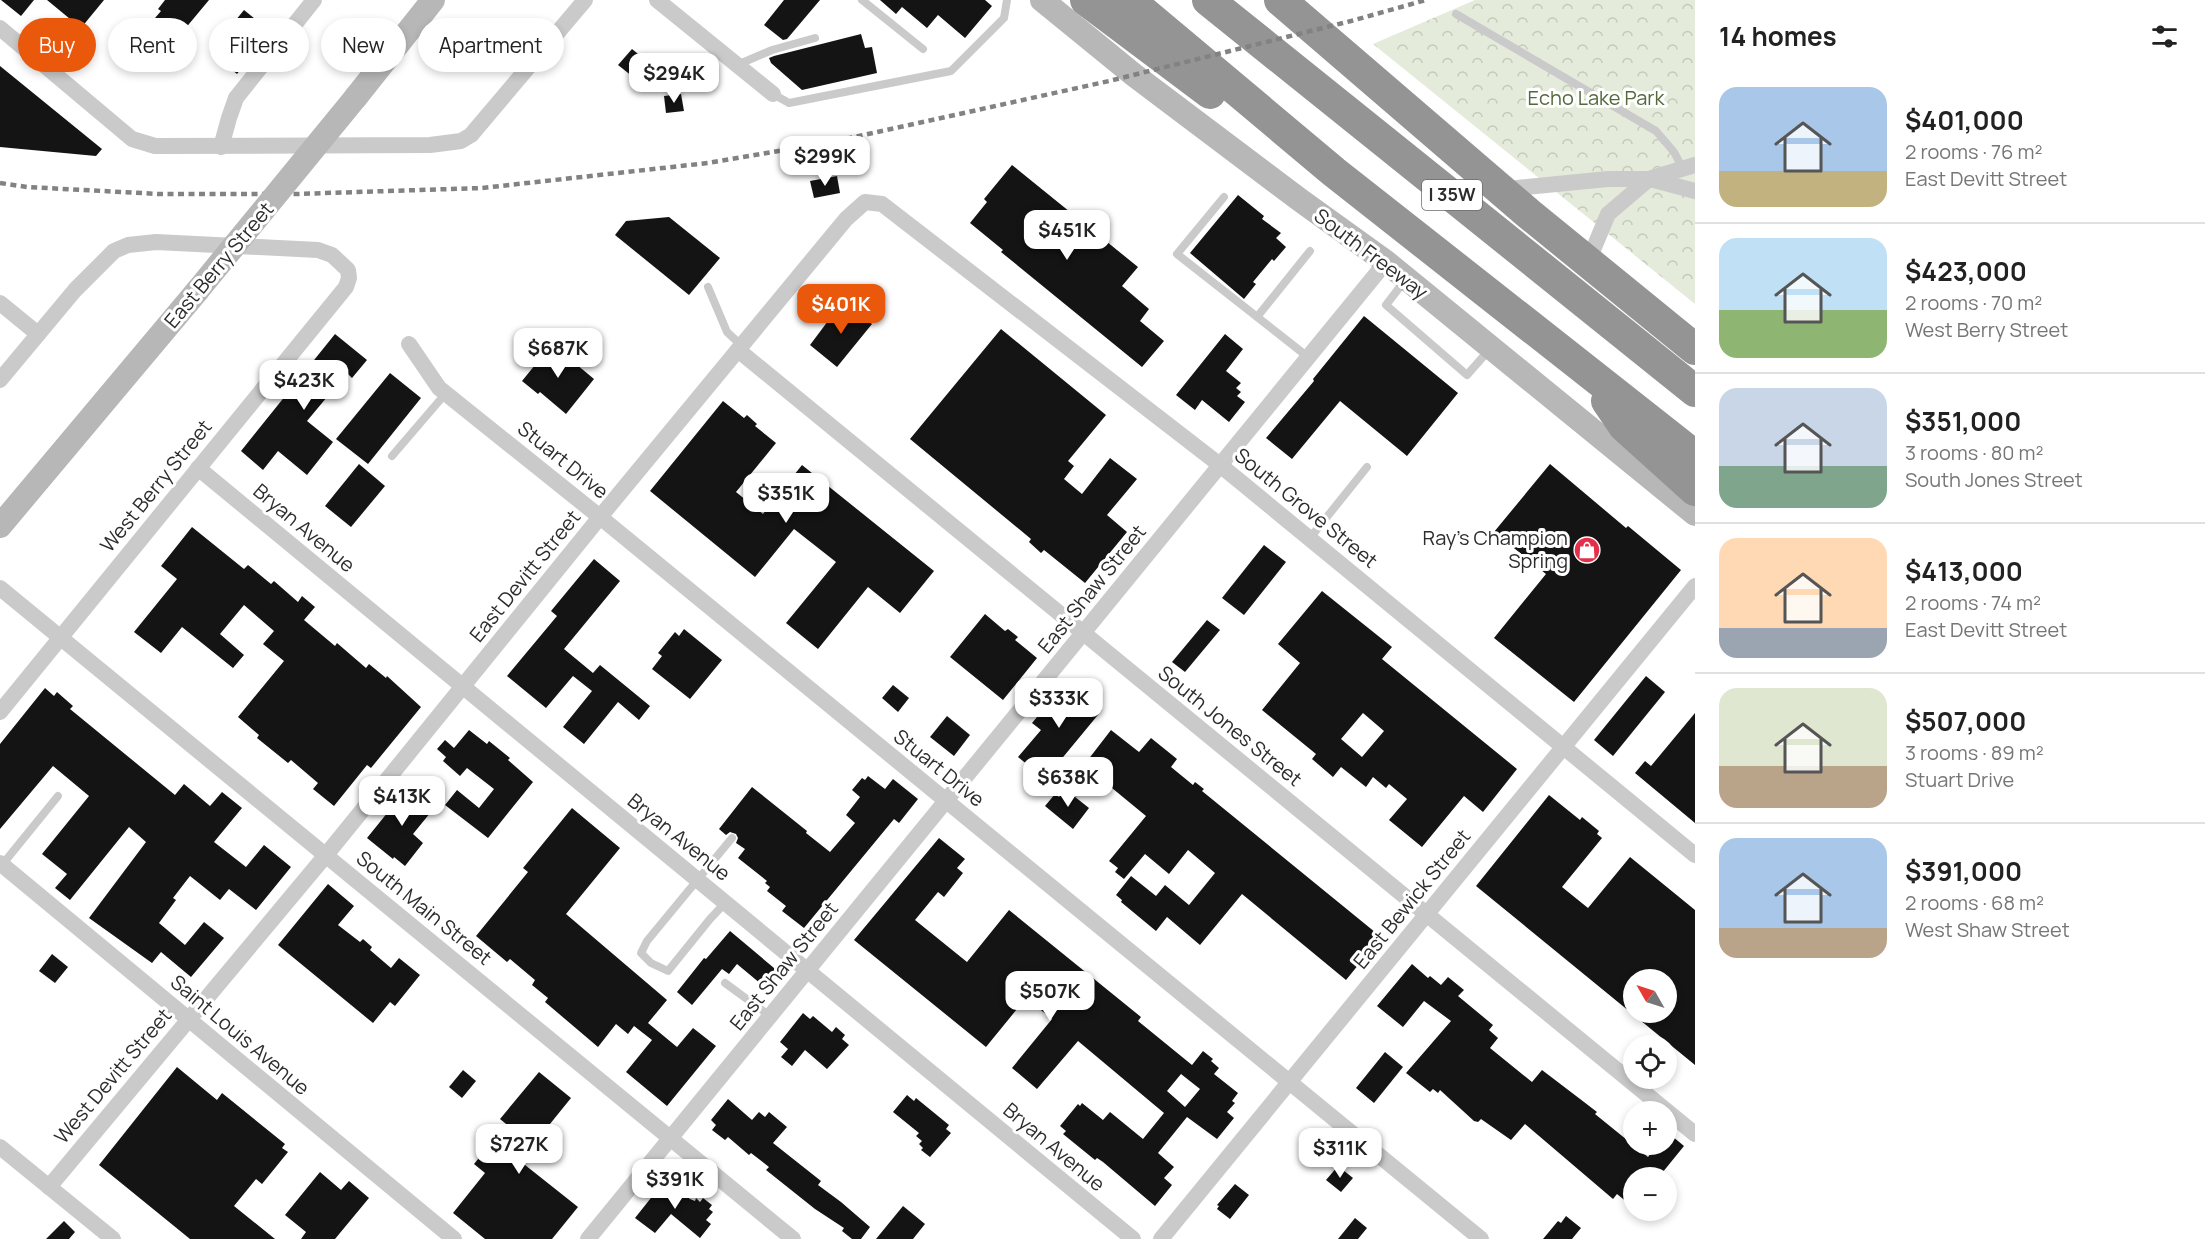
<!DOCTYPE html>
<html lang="en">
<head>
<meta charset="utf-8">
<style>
  :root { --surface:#fff; --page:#f2f2f2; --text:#222; --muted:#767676; --line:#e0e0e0; --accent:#ea580c }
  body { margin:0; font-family:Manrope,sans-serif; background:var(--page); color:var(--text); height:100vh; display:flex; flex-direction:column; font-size:22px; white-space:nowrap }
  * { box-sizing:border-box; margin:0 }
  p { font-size:20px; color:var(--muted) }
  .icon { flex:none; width:33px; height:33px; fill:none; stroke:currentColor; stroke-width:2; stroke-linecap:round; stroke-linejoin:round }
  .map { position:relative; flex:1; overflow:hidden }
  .panel { display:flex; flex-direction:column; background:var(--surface); width:510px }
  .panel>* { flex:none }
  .hud { position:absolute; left:18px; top:18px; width:570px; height:54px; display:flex; gap:12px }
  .needle { width:39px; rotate:309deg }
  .fabs { position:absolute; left:1623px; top:969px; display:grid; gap:12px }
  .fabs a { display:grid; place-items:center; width:54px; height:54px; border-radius:50%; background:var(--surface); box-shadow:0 3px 9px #0003; font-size:30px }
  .price { position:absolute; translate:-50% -51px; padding:0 14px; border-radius:12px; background:#fff; color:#222; font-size:20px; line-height:39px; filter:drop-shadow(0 2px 3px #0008) }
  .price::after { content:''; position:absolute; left:50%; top:36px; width:18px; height:14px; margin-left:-9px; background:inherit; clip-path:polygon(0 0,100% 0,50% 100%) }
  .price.on { background:var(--accent); color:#fff }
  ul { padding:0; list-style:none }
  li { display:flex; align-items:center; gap:18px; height:150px; padding:0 24px }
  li+li { border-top:2px solid var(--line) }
  li span { display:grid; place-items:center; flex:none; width:168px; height:120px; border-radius:18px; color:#555 }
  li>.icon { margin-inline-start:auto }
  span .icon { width:72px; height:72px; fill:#fffc; stroke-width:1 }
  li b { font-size:26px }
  h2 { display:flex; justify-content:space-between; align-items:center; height:72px; padding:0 24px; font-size:26px }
  .chip { padding:0 21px; border-radius:27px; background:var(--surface); box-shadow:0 3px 9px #0003; font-size:21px; line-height:54px }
  .chip.on { background:var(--accent); color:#fff }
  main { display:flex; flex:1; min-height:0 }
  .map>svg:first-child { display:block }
  .forest { fill:url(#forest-crowns) }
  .building { fill:#141414; fill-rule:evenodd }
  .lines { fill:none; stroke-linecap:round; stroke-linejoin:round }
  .service { stroke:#cacaca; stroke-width:8 }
  .minor { stroke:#cacaca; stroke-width:16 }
  .secondary { stroke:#b7b7b7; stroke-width:24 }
  .motorway { stroke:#949494; stroke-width:32 }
  .rail { stroke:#828282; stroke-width:4.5; stroke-dasharray:6 4.5; stroke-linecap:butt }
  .secondary-bridge { stroke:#b7b7b7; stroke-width:24 }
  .labels { text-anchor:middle; stroke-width:6; stroke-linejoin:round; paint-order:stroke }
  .shield { fill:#fff; stroke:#6c6c6c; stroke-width:1.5 }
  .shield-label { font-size:18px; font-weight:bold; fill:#2d2d2d }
  .park-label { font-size:20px; fill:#54683b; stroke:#fff }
  .street-label { font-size:20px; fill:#2d2d2d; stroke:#fff }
  .poi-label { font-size:20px; fill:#2d2d2d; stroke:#fff; text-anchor:end }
</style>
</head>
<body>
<main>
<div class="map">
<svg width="1695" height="1239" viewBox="0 0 1695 1239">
  <defs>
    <pattern id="forest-crowns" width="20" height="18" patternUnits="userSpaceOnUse" patternTransform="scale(1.5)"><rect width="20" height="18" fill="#e4ebda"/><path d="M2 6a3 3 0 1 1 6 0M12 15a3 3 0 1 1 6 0" fill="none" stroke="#c4cabb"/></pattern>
  </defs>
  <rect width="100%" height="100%" fill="#fff"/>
  <polygon class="forest" points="1475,0 1695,0 1695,304 1373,44"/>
  <g class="building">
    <polygon points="1,0 34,0 21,16"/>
    <polygon points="47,0 104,0 81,28"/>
    <polygon points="165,0 209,0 184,30 181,28 163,49 143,32 161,11 158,9"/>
    <polygon points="784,0 820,0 787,39 783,40 764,25"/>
    <polygon points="880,0 985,0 992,6 965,38 938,15 927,28 902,7 896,14"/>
    <polygon points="244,10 271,32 237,74 210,52"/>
    <polygon points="861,34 865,48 872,47 877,73 802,90 771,63 769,58 774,56"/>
    <polygon points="632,49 658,70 647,84 642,84 618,65"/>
    <polygon points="0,66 102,149 96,156 0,147"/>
    <polygon points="681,94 684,111 666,113 664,96"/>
    <polygon points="1012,165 1138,267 1122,286 1149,309 1140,321 1164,341 1142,367 1001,252 1003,250 970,223 987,202 984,199"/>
    <polygon points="837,176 840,193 814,198 810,181"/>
    <polygon points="1238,195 1264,216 1262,219 1281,233 1276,238 1286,247 1274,261 1272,259 1253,282 1256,284 1244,299 1190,253"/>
    <polygon points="669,217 720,258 689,295 615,235 626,221"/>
    <polygon points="845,303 872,324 837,367 810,345 831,317 833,318"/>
    <polygon points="1364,316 1458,393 1407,456 1340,401 1292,459 1266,438 1314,381 1313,379"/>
    <polygon points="1001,329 1106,415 1068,461 1074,466 1064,479 1082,494 1110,458 1137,479 1107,515 1127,532 1085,583 1044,550 1041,553 1029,542 1031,539 910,439"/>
    <polygon points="335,334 367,360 352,378 347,373 307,421 333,442 307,475 278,451 263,470 241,451"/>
    <polygon points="1225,334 1243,349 1226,371 1241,383 1236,388 1241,392 1237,396 1245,402 1229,422 1202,400 1195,410 1176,395"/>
    <polygon points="552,344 594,379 566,414 540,392 538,394 522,381"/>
    <polygon points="390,373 421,398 368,464 336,439"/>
    <polygon points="723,401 744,418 747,415 757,424 755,426 776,443 736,492 763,514 802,465 934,571 900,613 868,587 818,649 786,623 836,562 794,529 755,577 650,491"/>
    <polygon points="359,464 385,486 351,527 325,506"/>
    <polygon points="1550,464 1626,528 1628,526 1681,570 1574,702 1494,638 1546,574 1494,532"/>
    <polygon points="192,527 244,569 248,565 271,584 274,581 298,602 302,596 315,607 304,620 335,646 337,643 366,668 369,664 386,678 387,676 421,707 371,768 367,765 334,806 313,789 318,783 291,760 288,763 257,738 259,735 238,717 284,661 263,644 274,631 244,605 220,634 244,655 233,668 182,627 161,653 134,632 177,579 161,566"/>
    <polygon points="1264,545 1286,562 1244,615 1222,598"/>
    <polygon points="594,559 620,581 564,649 593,673 600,665 650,706 639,720 618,702 584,744 563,727 592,691 573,676 546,708 507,676 557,616 551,611"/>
    <path d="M1322 591 1392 647 1382 659 1517 769 1483 812 1464 796 1422 847 1389 820 1407 799 1389 784 1386 788 1373 777 1366 787 1341 767 1333 777 1312 759 1316 754 1262 710 1300 663 1278 644ZM1363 713 1384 731 1362 757 1341 739Z"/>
    <polygon points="985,614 1005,631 1008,629 1018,637 1015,640 1037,658 1003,700 950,657"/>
    <polygon points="1207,620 1220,630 1185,672 1172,662"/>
    <polygon points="684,629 722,660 690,699 652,669 662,656 658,653 675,632 679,636"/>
    <polygon points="1646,676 1665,692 1613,756 1594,740"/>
    <polygon points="1067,681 1102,710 1045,779 1018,757 1041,730 1032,723"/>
    <polygon points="893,685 909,698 898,712 882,698"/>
    <polygon points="45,688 54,696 57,692 73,706 70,709 175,795 184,784 210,806 222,792 242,808 214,842 246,867 264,845 291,867 256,910 229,889 220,900 190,876 173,898 176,900 159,923 185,945 204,922 224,938 191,977 161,952 152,963 89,918 146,842 129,827 70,900 55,888 67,874 42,854 89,796 53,766 0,829 0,744"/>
    <polygon points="1695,713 1695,823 1635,773 1645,761 1651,766"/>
    <polygon points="947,716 970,735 954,756 930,737"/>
    <polygon points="469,730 487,744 489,741 510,758 508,760 533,782 488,838 445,805 457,790 479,808 494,789 467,768 460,776 443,761 446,757 437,749 445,740 454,748"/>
    <polygon points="1111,730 1139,752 1151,738 1177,759 1171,767 1193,785 1195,782 1204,789 1202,791 1381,937 1346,980 1242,894 1200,945 1167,917 1156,931 1121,902 1122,900 1116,895 1131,876 1156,896 1165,885 1189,905 1215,873 1188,850 1169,874 1145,854 1124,879 1115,872 1118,868 1109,861 1146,816 1084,765"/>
    <polygon points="868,776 885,789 893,779 918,799 899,823 894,819 804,928 782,911 786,906 767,891 770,887 765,883 767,881 738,858 745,849 736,843 738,838 736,834 730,832 726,835 719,829 752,787 807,831 806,833 830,852 855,823 846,815 860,797 852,790 862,778 865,780"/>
    <polygon points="409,786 435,807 413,834 423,843 405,866 394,857 393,859 367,838"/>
    <polygon points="1065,789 1089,808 1073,829 1045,806 1055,794 1059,797"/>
    <path d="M1549 795 1580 820 1582 817 1599 831 1597 834 1602 838 1562 887 1588 908 1630 857 1695 910V1065L1476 886ZM1634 980H1666V1012H1634Z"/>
    <polygon points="572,808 620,848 566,914 667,1000 648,1023 677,1047 693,1028 716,1046 667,1106 626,1072 652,1040 634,1026 628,1034 616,1024 598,1047 545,1002 548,998 532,985 535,980 510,959 507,962 476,936 528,872 523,868"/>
    <path d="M939 838 965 859 957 868 963 873 944 897 938 892 915 920 967 962 1009 910 1141 1017 1138 1021 1192 1065 1203 1051 1213 1059 1211 1061 1219 1068 1214 1074 1238 1093 1232 1101 1235 1103 1227 1112 1234 1118 1217 1139 1187 1117 1158 1153 1174 1167 1164 1178 1172 1185 1155 1206 1103 1162 1097 1158 1095 1160 1063 1134 1066 1131 1060 1126 1078 1104 1080 1106 1082 1103 1103 1120 1110 1112 1143 1139 1164 1113 1078 1041 1037 1089 1012 1068 1052 1019 1026 998 986 1047 854 940ZM1181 1074 1200 1089 1185 1107 1167 1091Z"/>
    <polygon points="328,884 354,906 338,925 360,942 363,939 372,947 370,950 391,968 399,958 420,975 395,1006 390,1002 373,1023 278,945"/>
    <polygon points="730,931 780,973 767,989 737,964 729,974 722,969 692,1005 677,992 704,958 706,959"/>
    <polygon points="52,954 68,967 55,983 39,971"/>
    <polygon points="1412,964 1428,978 1430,976 1441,985 1448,977 1464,990 1458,996 1493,1025 1489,1030 1498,1038 1490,1048 1532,1082 1542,1070 1584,1102 1597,1112 1595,1114 1648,1157 1658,1144 1666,1144 1666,1131 1684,1146 1658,1178 1634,1178 1634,1208 1617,1194 1613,1199 1525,1124 1511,1140 1481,1119 1478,1122 1474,1121 1440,1090 1438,1093 1433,1089 1430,1092 1406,1073 1451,1021 1424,1001 1403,1027 1377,1006"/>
    <polygon points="803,1013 810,1019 813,1016 832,1032 836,1027 845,1035 842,1039 849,1045 827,1069 805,1050 792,1066 781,1057 788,1049 780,1042"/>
    <polygon points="1385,1052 1403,1067 1374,1103 1356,1088"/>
    <polygon points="177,1067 217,1100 222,1093 285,1144 282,1148 288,1152 262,1184 256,1179 234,1206 275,1239 190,1239 99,1165"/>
    <polygon points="463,1070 476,1081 462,1098 449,1087"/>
    <polygon points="539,1072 571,1098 520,1161 578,1207 552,1239 485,1239 453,1213 485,1173 474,1164 492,1142 504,1151 518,1134 500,1119"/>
    <polygon points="907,1095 914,1101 916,1098 949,1125 946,1129 951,1133 930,1157 921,1150 923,1148 919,1144 922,1141 916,1136 919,1133 893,1112"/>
    <polygon points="728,1099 752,1120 759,1112 765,1117 769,1112 787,1127 773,1143 821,1181 818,1185 841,1202 870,1227 861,1239 852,1239 842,1231 844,1228 815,1209 766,1170 769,1167 751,1153 749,1155 728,1137 725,1140 712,1130 716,1125 711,1120"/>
    <polygon points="1338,1166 1353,1178 1341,1192 1326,1180"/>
    <polygon points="320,1172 341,1190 349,1181 369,1198 335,1239 301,1239 306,1232 285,1215"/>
    <polygon points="666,1179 690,1199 695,1201 696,1198 700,1202 703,1198 712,1205 709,1209 713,1212 706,1220 711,1224 700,1238 671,1214 655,1233 635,1218"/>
    <polygon points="1235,1184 1249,1195 1230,1219 1217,1209 1219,1206 1217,1205"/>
    <polygon points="903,1206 925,1224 913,1239 876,1239"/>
    <polygon points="1566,1216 1581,1228 1572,1239 1543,1239 1558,1221 1561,1223"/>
    <polygon points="1355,1218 1367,1228 1358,1239 1338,1239"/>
    <polygon points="64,1221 75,1232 69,1239 46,1239"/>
  </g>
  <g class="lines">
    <g class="service">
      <polyline points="862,0 923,49"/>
      <polyline points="1456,14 1656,131 1674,152 1683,169"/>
      <polyline points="737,65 772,50 815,38"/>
      <polyline points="773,94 789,103 951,71 1004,18 1007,0"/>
      <polyline points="1224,197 1177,254 1308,357"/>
      <polyline points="1406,279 1386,305 1467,375 1489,350"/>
      <polyline points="708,287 727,332 741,345"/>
      <polyline points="1257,317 1310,251"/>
      <polyline points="392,456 446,393"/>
      <polyline points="1310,538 1367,467"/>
      <polyline points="2,865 58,796"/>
      <polyline points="725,903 710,919 668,971 651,963 641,953 647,941 732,838"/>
      <polyline points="725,983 770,1016"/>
    </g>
    <g class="minor">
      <polyline points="657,0 773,94"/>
      <polyline points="0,28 132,139 155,146 430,145 461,141 471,135 585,0"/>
      <polyline points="221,147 229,118 236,98 314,0"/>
      <polyline points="1650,179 1695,191"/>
      <polyline points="1517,188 1608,179 1649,179 1695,165"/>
      <polyline points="1593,250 1608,214 1649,179"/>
      <polyline points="0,303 38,334"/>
      <polyline points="409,344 439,388 600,517 1481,1239"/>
      <polyline points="738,350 1695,1134"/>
      <polyline points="0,380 75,290 114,251 128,245 156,242 318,250 332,255 348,270 349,278 346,287 0,712"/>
      <polyline points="198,468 1133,1239"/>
      <polyline points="0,588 793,1239"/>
      <polyline points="0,863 454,1239"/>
      <polyline points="0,1147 113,1239"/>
      <polyline points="49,1187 326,855 600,517 846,219 865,202 882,204 1220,465 1695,855"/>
      <polyline points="588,1239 1386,262"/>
      <polyline points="1161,1239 1695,586"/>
    </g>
    <g class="secondary">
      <polyline points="1042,0 1134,75 1300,200 1386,262 1695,514"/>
      <polyline points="356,97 433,0"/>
      <polyline points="0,526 198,290"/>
    </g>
    <g class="motorway">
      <polyline points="1086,0 1210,93"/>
      <polyline points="1129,0 1334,172 1695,456"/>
      <polyline points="1208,0 1695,391"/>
      <polyline points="1280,0 1529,214 1695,349"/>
      <polyline points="1607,401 1624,426 1695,490"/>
    </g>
    <polyline class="rail" points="0,183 27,187 159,194 296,194 482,188 708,163 832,142 1109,81 1351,21 1426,0"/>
    <polyline class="secondary-bridge" points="198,290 356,97"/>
  </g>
  <defs>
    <symbol id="shop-disc" viewBox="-11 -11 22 22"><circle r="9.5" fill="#e42f4b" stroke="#fff"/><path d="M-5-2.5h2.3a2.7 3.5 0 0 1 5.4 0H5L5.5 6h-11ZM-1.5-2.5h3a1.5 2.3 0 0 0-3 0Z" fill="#fff"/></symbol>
  </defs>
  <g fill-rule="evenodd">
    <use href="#shop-disc" x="1572" y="535" width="30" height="30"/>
  </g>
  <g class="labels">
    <rect class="shield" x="1422" y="180" width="60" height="30" rx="4.5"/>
    <g class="shield-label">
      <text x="1452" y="201">I 35W</text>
    </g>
    <g class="park-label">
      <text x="1596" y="105">Echo Lake Park</text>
    </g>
    <g class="street-label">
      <text transform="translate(1371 254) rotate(37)" y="7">South Freeway</text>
      <text transform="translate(219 265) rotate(-50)" y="7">East Berry Street</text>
      <text transform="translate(563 460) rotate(39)" y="7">Stuart Drive</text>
      <text transform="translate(156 486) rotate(-51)" y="7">West Berry Street</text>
      <text transform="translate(1306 508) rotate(39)" y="7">South Grove Street</text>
      <text transform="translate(304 528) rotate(40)" y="7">Bryan Avenue</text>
      <text transform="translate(525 576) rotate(-51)" y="7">East Devitt Street</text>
      <text transform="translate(1092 589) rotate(-51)" y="7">East Shaw Street</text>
      <text transform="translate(1230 726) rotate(39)" y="7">South Jones Street</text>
      <text transform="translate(939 768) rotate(39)" y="7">Stuart Drive</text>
      <text transform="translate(679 837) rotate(39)" y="7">Bryan Avenue</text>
      <text transform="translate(1412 899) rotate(-51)" y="7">East Bewick Street</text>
      <text transform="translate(424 908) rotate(39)" y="7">South Main Street</text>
      <text transform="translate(784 966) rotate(-51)" y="7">East Shaw Street</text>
      <text transform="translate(240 1035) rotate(40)" y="7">Saint Louis Avenue</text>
      <text transform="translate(113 1076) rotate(-50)" y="7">West Devitt Street</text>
      <text transform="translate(1054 1147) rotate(40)" y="7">Bryan Avenue</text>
    </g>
    <g class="poi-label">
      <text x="1568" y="545">Ray's Champion<tspan x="1568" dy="23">Spring</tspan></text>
    </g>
  </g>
</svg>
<div class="fabs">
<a><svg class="needle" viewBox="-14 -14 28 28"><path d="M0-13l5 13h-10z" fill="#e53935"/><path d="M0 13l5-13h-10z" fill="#767676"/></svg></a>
<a><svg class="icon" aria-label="locate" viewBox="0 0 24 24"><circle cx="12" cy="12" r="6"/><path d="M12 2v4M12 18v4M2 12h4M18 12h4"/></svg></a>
<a>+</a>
<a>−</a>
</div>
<b class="price" style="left:674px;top:104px">$294K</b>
<b class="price" style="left:825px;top:187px">$299K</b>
<b class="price" style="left:1067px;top:261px">$451K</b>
<b class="price on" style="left:841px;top:335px">$401K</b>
<b class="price" style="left:558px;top:379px">$687K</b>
<b class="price" style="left:304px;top:411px">$423K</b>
<b class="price" style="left:786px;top:524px">$351K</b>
<b class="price" style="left:1059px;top:729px">$333K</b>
<b class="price" style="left:1068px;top:808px">$638K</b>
<b class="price" style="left:402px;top:827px">$413K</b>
<b class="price" style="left:1050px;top:1022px">$507K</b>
<b class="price" style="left:519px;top:1175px">$727K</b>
<b class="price" style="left:1340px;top:1179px">$311K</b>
<b class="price" style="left:675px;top:1210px">$391K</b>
<div class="hud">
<a class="chip on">Buy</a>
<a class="chip">Rent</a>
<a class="chip">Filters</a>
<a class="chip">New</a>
<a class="chip">Apartment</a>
</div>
</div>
<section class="panel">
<h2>14 homes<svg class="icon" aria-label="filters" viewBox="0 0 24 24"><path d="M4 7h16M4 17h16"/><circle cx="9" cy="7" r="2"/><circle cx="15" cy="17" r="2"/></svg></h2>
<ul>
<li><span style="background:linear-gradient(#a9c7e8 70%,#c2b280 0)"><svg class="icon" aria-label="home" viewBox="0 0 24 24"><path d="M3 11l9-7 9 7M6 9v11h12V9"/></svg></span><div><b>$401,000</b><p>2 rooms · 76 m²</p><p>East Devitt Street</p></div></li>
<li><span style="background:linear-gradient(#bfe0f5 60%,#8fb573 0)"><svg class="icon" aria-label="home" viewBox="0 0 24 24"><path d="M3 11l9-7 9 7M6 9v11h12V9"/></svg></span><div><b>$423,000</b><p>2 rooms · 70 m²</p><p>West Berry Street</p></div></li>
<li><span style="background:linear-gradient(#c9d6e8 65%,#7fa58c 0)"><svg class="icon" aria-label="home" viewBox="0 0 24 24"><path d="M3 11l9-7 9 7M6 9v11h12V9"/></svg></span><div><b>$351,000</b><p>3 rooms · 80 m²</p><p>South Jones Street</p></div></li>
<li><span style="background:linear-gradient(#ffd9b3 75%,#9aa5b1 0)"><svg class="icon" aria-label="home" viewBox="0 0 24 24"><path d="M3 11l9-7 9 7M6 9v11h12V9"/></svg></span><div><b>$413,000</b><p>2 rooms · 74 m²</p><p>East Devitt Street</p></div></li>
<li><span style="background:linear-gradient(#dfe7d0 65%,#b9a48a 0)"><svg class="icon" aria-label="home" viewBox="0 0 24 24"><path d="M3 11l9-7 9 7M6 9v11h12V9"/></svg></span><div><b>$507,000</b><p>3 rooms · 89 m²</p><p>Stuart Drive</p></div></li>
<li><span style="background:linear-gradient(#a9c7e8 75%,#b9a48a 0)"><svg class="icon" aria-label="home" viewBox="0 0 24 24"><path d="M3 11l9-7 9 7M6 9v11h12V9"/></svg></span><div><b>$391,000</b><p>2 rooms · 68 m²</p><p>West Shaw Street</p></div></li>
</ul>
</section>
</main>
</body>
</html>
